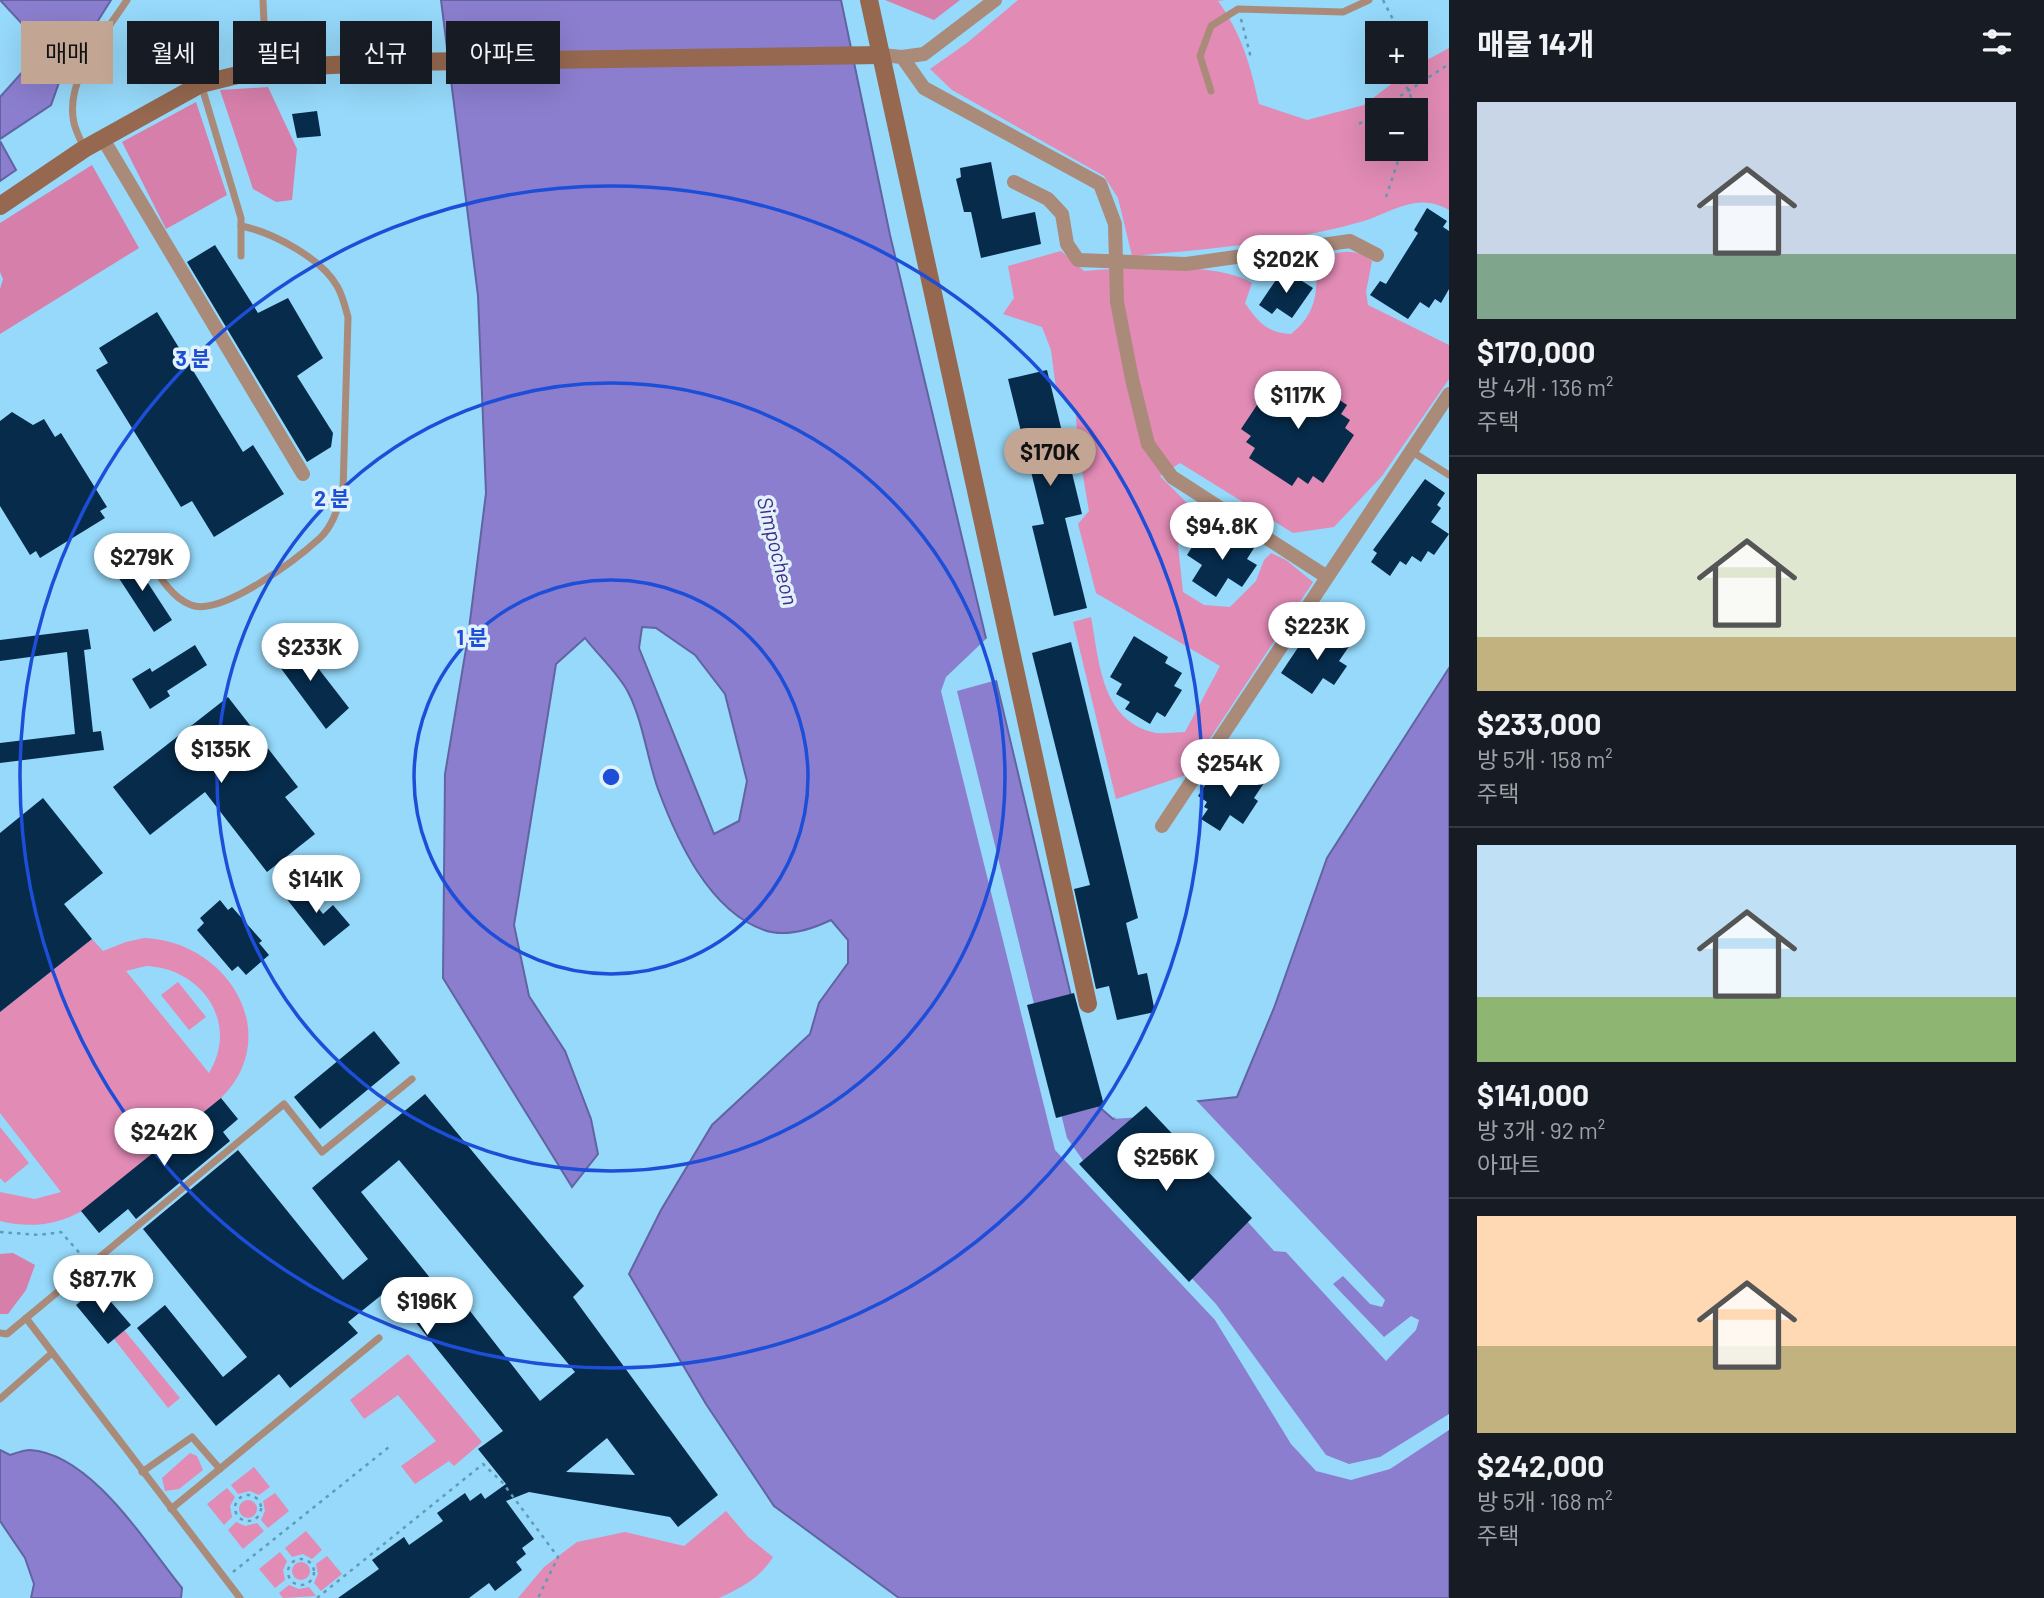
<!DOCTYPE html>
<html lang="ko">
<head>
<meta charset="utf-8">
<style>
  :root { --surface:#171b24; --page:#242831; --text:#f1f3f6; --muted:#9ea1a6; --line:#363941; --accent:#c3a593 }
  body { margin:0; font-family:Barlow,"Noto Sans KR",sans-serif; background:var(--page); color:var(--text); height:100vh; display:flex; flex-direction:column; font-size:26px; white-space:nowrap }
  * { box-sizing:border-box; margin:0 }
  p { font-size:23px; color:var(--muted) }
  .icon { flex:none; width:38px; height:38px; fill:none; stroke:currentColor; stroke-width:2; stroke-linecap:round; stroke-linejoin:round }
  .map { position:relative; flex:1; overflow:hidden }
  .panel { display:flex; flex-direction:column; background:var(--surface); width:595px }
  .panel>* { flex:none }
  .guide { position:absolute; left:21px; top:21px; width:665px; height:63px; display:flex; gap:14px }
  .fabs { position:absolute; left:1365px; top:21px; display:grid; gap:14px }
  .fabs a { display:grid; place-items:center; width:63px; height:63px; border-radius:0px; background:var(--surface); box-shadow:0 7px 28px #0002; font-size:35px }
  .price { position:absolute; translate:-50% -60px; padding:0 16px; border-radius:24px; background:#fff; color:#222; font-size:23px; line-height:46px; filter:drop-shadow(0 2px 4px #0008) }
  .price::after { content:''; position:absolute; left:50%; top:42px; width:21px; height:16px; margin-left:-10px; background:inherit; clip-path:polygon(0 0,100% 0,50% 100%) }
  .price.selected { background:var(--accent); color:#111 }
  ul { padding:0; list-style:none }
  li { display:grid; align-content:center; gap:14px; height:371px; padding:0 28px }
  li+li { border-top:2px solid var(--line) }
  li span { display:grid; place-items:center; height:217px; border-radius:0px; color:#555 }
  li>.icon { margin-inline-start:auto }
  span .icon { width:126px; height:126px; fill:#fffc; stroke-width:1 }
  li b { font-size:30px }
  h2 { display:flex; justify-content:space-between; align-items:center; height:84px; padding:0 28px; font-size:30px }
  .tag { padding:0 24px; border-radius:0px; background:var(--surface); box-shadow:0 7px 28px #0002; font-size:24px; line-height:63px }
  .tag.selected { background:var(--accent); color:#111 }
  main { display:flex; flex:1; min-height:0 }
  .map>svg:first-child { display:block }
  .green { fill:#e18bb5; fill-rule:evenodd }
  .forest { fill:#d67faa }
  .water { fill:#8b7ecf; stroke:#6164a1; stroke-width:2; fill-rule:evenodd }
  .pier { fill:#96d9fa }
  .building { fill:#062b4b; fill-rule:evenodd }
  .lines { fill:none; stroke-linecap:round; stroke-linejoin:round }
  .path { stroke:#619bb5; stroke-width:2.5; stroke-dasharray:3.5 5; stroke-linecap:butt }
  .lane { stroke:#aa8a79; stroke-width:7 }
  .street { stroke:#aa8a79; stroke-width:14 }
  .secondary { stroke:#95684f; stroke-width:18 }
  .ring { fill:none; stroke:#1d4ed8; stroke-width:3.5 }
  .labels { text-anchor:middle; stroke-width:7; stroke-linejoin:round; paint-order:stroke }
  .water-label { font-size:21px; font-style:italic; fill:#442b89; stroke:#e2f2fb }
  .centre { fill:#1d4ed8; stroke:#e2f2fb; stroke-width:3.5 }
  .ring-label { font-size:21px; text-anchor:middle; font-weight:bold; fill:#1d4ed8; stroke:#e2f2fb; stroke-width:7; stroke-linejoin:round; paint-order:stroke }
</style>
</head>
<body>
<main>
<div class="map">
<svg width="1449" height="1598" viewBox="0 0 1449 1598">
  <rect width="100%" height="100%" fill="#96d9fa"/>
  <g class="green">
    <path d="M1018 0H1225L1218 1C1242 35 1250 64 1259 104L1307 120 1364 105 1407 72H1416V66L1449 48V210C1417 192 1395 211 1364 221 1288 243 1210 249 1132 256L1118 198 1104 176 952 90 930 69 967 43ZM1377 110H1416V149H1377Z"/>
    <path d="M1061 251 1084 271C1127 268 1216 261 1252 283L1245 303C1258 322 1267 333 1291 334 1316 315 1319 290 1315 260 1337 252 1353 246 1372 261L1366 292 1368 305 1449 345V379L1382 476 1334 527 1293 533 1180 463 1160 476 1191 507 1178 545 1183 592 1204 605 1230 607 1256 581 1264 560 1271 553 1286 560 1313 582 1186 775 1116 799 1073 622 1091 617C1099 660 1101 719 1152 732 1161 735 1175 732 1185 732L1220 666 1096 593 1078 524 1089 511 1077 441 1076 411 1056 389 1051 350 1042 327 1003 314 1014 298 1008 266Z"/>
    <path d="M144 938C228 941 285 1035 221 1098L82 1211C55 1226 29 1228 0 1221V1192L35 1199 61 1192 0 1113V1012L92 939 103 951 126 942ZM146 966C201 968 240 1022 209 1073L126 971Z"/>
    <polygon points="178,982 206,1017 189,1030 161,995"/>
    <polygon points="0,1127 29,1163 5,1183 0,1178"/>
    <polygon points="124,1330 180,1398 168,1408 114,1339"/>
    <polygon points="408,1354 482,1442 454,1466 449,1461 415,1484 401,1466 436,1441 398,1395 364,1419 350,1400"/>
    <polygon points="190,1453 197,1456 203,1470 179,1489 165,1491 162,1478"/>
    <polygon points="254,1467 270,1487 259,1495 250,1491 238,1494 231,1485"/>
    <polygon points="227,1488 235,1497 230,1506 232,1517 224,1525 207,1504"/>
    <polygon points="275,1493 289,1511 268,1528 261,1520 265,1511 263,1501"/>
    <circle cx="248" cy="1509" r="9"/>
    <path d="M726 1511 748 1537 773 1557C759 1579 742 1587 719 1598H518L544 1567 577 1542 625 1532 684 1546Z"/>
    <polygon points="236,1522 245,1526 257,1523 264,1531 243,1549 228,1530"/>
    <polygon points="306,1531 322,1550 312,1559 303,1554 292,1557 285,1548"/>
    <polygon points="280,1552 287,1561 283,1570 285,1580 275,1588 259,1569"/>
    <polygon points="327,1556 342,1574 321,1591 314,1583 318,1574 316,1564"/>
    <circle cx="301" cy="1571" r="9"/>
    <polygon points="289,1585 299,1589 309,1587 316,1596 283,1598 279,1593"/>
  </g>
  <g class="forest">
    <polygon points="885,0 960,0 934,20"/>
    <polygon points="268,87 297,149 292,200 276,202 253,189 220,90"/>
    <polygon points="196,102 227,195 166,229 122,142"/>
    <polygon points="92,165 139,248 0,334 0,289 3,279 0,272 0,223"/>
    <polygon points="13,1253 35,1265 26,1290 8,1314 0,1314 0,1254"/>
  </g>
  <g class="water">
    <polygon points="0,0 111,0 96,24 57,39 24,26"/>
    <path d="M441 0H841L890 235 1097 1105 1113 1119 1181 1103 1237 1097 1274 1008 1327 858 1449 668V1598H899L774 1506 706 1404 629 1274 661 1210 712 1125 810 1034 819 1003 848 963V940L831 920C812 929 786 938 764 930 709 911 677 840 658 789 647 758 643 721 628 692 618 673 598 655 585 638L556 664 514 925 529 996 565 1051 591 1119 598 1154 572 1187 443 978 445 774 468 637 486 493 478 296ZM642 627 656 628 695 655 725 694 747 781 739 821 714 834 639 648Z"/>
    <polygon points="25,69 61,77 51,105 0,139 0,97"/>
    <polygon points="0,141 16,170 0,181"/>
    <path d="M0 1450 10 1455C16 1453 24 1450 30 1450 92 1454 146 1544 182 1588L181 1598H31L34 1584 25 1558 0 1521Z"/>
  </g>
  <g class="pier">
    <polygon points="988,637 997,680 957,691 1067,1138 1087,1166 1216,1304 1326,1455 1349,1464 1380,1457 1449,1414 1449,1430 1390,1469 1351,1480 1316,1471 1291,1444 1215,1320 1055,1150 941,691 946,677"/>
    <polygon points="1194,1098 1385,1300 1382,1307 1370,1304 1343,1276 1333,1284 1384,1337 1411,1316 1419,1320 1416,1330 1386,1361 1286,1252 1274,1251 1152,1116 1114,1119 1119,1114"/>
  </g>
  <g class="building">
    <polygon points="317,111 321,136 297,138 292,114"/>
    <polygon points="991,162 1002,219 1035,212 1041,244 981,258 971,212 964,212 956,179 961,177 960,168"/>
    <polygon points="1427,208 1447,221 1443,227 1449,231 1449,289 1441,303 1435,299 1429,308 1420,302 1408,319 1370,295 1380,281 1386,284 1418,233 1414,230"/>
    <polygon points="215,245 258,313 288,298 323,358 297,376 333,433 331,447 307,462 187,262"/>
    <polygon points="1280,274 1287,279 1291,274 1313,288 1292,318 1277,308 1272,314 1259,305"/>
    <polygon points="157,312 243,452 253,445 284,494 214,537 192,501 181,507 96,370 108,363 99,348"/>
    <polygon points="1047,370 1082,514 1065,518 1087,608 1054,616 1032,526 1044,524 1008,379"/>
    <polygon points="1303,376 1347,405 1341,414 1350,420 1345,428 1354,435 1323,483 1313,476 1308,484 1298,477 1292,486 1249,458 1255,448 1246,442 1251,436 1241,429 1273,381 1282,387 1288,379 1298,385"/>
    <polygon points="12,412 33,425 44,419 55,437 61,433 107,507 100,511 105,518 40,558 36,551 30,555 0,506 0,421"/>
    <polygon points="1425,479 1445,493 1437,505 1441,508 1431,522 1449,534 1434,555 1428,551 1421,562 1412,556 1406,565 1400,561 1390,576 1371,562 1377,553 1373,550"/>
    <polygon points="1227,529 1254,548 1247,559 1257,565 1242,587 1228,578 1216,597 1192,581 1202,565 1187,555 1201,533 1218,544"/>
    <polygon points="129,554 172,620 154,632 111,566"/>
    <polygon points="88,629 91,649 84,650 93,732 101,731 104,750 0,763 0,743 75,734 67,652 0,661 0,640"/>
    <polygon points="1329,630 1350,645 1339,661 1347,666 1334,685 1323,678 1312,694 1281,673 1301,643 1308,647 1314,638 1320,643"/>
    <polygon points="1134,636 1168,657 1165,663 1182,673 1174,686 1182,690 1165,717 1157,712 1150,724 1125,709 1130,702 1116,694 1122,684 1110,677"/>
    <polygon points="294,637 349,708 326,729 271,655"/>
    <polygon points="1071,642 1138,918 1126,923 1138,975 1147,973 1155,1012 1117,1020 1109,986 1096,989 1074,889 1090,885 1032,653"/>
    <polygon points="195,645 207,665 167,691 170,696 150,709 132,679 150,668 152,672"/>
    <polygon points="228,697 298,787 285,797 315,834 267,872 205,792 150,835 113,787"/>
    <polygon points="1248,768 1266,780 1254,798 1258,801 1243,824 1230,815 1220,831 1201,819 1208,809 1204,807 1207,802 1198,796 1213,773 1235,787"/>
    <polygon points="43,798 103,873 64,904 92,939 0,1012 0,833"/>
    <polygon points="297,881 323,914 333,905 350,925 324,946 282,893"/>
    <polygon points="220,900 228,910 232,907 262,941 259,943 269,955 246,975 238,966 232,971 197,930 204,923 200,918"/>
    <polygon points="1074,993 1104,1105 1056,1118 1027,1005"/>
    <polygon points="374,1031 400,1063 320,1129 294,1097"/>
    <path d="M425 1094 584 1286 573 1297 718 1495 678 1527 670 1517 529 1492 506 1501 534 1539 522 1548 526 1554 516 1562 522 1570 495 1591 489 1583 469 1598H338L379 1569 372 1560 404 1537 409 1545 443 1521 437 1513 465 1493 470 1501 481 1493 485 1499 506 1484 478 1449 503 1431 389 1289 348 1322 358 1333 290 1388 279 1374 216 1426 137 1328 165 1305 223 1377 247 1357 143 1229 238 1150 343 1280 368 1259 312 1188ZM399 1160 575 1372 540 1401 456 1293 447 1299 361 1192ZM607 1438 635 1475 566 1472Z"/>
    <polygon points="221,1098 238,1119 223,1132 230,1141 136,1219 128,1209 99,1233 81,1211"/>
    <polygon points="1146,1106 1252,1218 1189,1282 1079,1164"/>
    <polygon points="98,1287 131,1325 108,1344 76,1305"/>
  </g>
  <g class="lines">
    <g class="path">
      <polyline points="1383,0 1400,33"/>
      <polyline points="1241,19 1251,58"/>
      <polyline points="1404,72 1402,83 1409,90 1414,110"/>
      <polyline points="1379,110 1449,64"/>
      <polyline points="1359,124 1377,112"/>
      <polyline points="1386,197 1402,149"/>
      <polyline points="0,1232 39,1235 61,1232 83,1257"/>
      <circle cx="248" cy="1508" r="13"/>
      <circle cx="301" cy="1572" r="13"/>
      <polyline points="233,1572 389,1447"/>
      <polyline points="317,1598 483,1464 502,1482 558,1557 538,1598"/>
    </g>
    <g class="lane">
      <polyline points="263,0 266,68"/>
      <polyline points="201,84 241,218 241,256"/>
      <polyline points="1211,91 1200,56 1211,26 1238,9 1343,12 1369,0"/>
      <path d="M84 149C81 140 76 132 74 123 64 79 105 34 127 0"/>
      <polyline points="1411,451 1449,475"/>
      <path d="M140 545C154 565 167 596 191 605 221 617 297 559 320 538 333 526 338 507 343 491L348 317C345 307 343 296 337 286 321 258 272 232 241 226"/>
      <polyline points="26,1318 240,1598"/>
      <polyline points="0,1333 7,1334 284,1104 322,1152 412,1079"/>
      <polyline points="0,1399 52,1353"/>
      <polyline points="142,1472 192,1437 220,1469"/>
      <polyline points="171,1509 379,1338"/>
    </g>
    <g class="street">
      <polyline points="881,55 902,57 924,54 995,0"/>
      <polyline points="902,57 924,88 1100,184 1115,224 1117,302 1132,379 1148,444 1172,477 1327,577"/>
      <polyline points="103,139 303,474"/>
      <polyline points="1014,182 1048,199 1062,214 1067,244 1078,260 1186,264 1350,241 1377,255"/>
      <polyline points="1162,826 1449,394"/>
    </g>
    <g class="secondary">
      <polyline points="869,0 1088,1004"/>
      <polyline points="0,206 84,149 201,84 266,68 399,62 881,55"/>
    </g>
  </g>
  <g class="ring">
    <circle cx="611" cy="777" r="197"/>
    <circle cx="611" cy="777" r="394"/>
    <circle cx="611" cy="777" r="591"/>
  </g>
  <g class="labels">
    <g class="water-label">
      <text transform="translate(777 551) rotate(76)" y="7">Simpocheon</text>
    </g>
  </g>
  <circle cx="611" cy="777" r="10" class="centre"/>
  <g class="ring-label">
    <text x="193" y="366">3 분</text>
    <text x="332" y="506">2 분</text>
    <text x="472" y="645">1 분</text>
  </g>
</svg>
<div class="fabs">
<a>+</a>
<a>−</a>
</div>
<b class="price" style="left:1286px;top:295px">$202K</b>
<b class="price" style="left:1298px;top:431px">$117K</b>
<b class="price selected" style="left:1050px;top:488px">$170K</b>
<b class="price" style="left:1222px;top:562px">$94.8K</b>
<b class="price" style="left:142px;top:593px">$279K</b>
<b class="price" style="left:1317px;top:662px">$223K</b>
<b class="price" style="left:310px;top:683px">$233K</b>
<b class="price" style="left:221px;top:785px">$135K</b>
<b class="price" style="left:1230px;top:799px">$254K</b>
<b class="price" style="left:316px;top:915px">$141K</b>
<b class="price" style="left:164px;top:1168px">$242K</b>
<b class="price" style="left:1166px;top:1193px">$256K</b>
<b class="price" style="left:103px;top:1315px">$87.7K</b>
<b class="price" style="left:427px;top:1337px">$196K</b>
<div class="guide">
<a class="tag selected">매매</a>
<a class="tag">월세</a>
<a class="tag">필터</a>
<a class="tag">신규</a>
<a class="tag">아파트</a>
</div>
</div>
<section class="panel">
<h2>매물 14개<svg class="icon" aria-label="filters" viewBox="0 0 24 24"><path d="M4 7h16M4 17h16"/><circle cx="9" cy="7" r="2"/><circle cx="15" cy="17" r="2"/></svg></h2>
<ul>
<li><span style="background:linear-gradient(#c9d6e8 70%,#7fa58c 0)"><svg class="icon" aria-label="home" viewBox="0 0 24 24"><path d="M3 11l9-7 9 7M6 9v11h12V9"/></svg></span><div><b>$170,000</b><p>방 4개 · 136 m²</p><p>주택</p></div></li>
<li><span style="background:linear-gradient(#dfe7d0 75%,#c2b280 0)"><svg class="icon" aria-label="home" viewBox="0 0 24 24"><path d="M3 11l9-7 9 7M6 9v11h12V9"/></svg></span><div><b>$233,000</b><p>방 5개 · 158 m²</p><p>주택</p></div></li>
<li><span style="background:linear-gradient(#bfe0f5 70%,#8fb573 0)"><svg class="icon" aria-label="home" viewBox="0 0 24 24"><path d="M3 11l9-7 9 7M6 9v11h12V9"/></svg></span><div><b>$141,000</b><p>방 3개 · 92 m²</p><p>아파트</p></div></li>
<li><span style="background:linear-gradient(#ffd9b3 60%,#c2b280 0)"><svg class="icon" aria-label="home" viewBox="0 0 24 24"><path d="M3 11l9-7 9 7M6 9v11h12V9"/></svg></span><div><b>$242,000</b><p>방 5개 · 168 m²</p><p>주택</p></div></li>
</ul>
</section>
</main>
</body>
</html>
